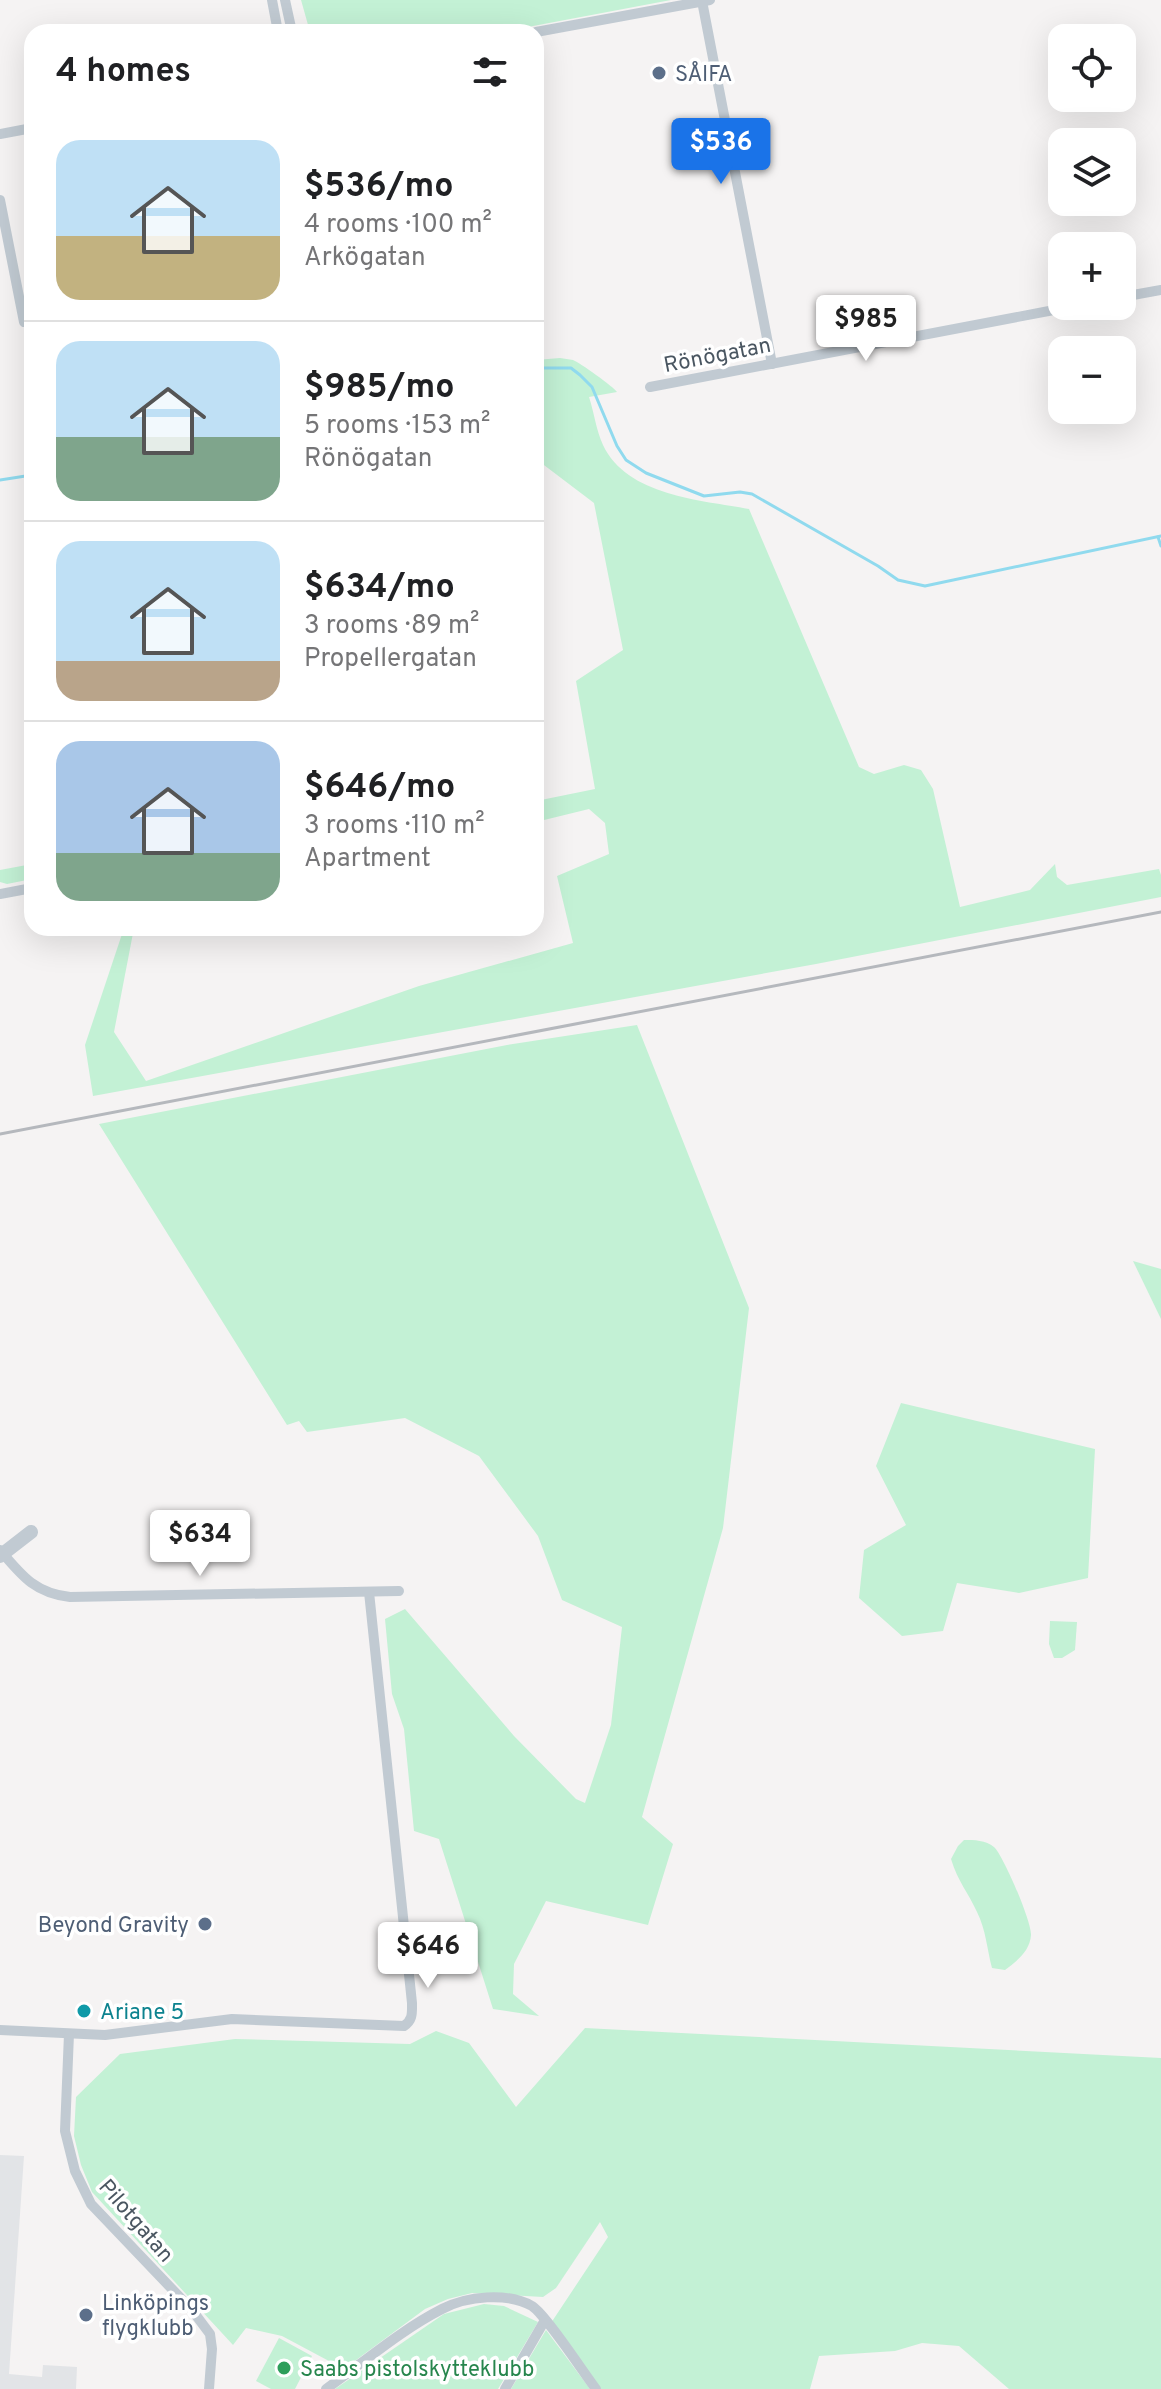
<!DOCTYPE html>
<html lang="en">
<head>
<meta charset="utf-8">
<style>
  :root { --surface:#fff; --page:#f2f2f2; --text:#202124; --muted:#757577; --line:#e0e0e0; --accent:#1a73e8 }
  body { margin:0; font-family:Overpass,sans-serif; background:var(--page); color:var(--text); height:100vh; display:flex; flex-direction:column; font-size:30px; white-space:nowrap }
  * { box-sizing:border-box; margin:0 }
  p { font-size:26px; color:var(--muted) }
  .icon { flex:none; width:44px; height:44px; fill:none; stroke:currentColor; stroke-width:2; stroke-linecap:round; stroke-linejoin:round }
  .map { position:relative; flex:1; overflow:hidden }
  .side { position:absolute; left:24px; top:24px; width:520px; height:912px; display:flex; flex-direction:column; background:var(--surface); border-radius:24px; box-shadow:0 8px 32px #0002 }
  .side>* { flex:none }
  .tools { position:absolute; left:1048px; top:24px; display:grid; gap:16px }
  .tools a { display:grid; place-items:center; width:88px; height:88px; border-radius:16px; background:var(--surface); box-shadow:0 8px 32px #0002; font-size:40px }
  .price { position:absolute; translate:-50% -68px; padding:0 18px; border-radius:8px; background:#fff; color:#222; font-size:26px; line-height:52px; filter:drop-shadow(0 2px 4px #0008) }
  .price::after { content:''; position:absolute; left:50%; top:48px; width:24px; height:18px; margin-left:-12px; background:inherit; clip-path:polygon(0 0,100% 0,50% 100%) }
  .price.active { background:var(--accent); color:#fff }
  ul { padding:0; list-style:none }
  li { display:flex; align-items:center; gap:24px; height:200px; padding:0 32px }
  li+li { border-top:2px solid var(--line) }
  li span { display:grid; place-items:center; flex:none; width:224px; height:160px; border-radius:24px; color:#555 }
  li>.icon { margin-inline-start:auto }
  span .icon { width:96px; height:96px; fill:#fffc; stroke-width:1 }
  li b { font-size:34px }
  h2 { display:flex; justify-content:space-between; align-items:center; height:96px; padding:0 32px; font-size:34px }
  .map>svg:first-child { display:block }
  .airport { fill:#e2e4e7 }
  .green { fill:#c3f1d5 }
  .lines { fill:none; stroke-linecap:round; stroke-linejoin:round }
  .stream { stroke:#90daee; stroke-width:3 }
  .minor { stroke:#c1cad2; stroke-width:10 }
  .tertiary { stroke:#c1cad2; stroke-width:14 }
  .rail { stroke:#b5b8bd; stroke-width:3 }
  .service-dot { fill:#5c6f8a; stroke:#fff; stroke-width:3 }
  .culture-dot { fill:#0f9aa8; stroke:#fff; stroke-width:3 }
  .leisure-dot { fill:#2e9e5b; stroke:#fff; stroke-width:3 }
  .labels { text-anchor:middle; stroke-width:7; stroke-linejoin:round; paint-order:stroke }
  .service-label { font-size:22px; fill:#4e5e75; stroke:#fff; text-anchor:start }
  .street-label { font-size:22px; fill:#4a5661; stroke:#fff }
  .culture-label { font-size:22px; fill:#0d838f; stroke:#fff; text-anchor:start }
  .leisure-label { font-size:22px; fill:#27864d; stroke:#fff; text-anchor:start }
</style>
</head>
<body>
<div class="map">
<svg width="1161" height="2389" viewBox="0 0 1161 2389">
  <rect width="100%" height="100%" fill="#f5f3f3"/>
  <polygon class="airport" points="0,2155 24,2156 9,2374 42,2377 43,2365 77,2367 76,2389 0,2389"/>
  <g class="green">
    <polygon points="301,0 671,0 502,32 310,32"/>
    <path d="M560 358C564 359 569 359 573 360 579 362 614 387 617 392L589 397C594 412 596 430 603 445 627 496 701 500 749 509L859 767 874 774 904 765 921 770 933 789 960 907 1030 890 1055 864 1057 877 1067 885 1159 869 1161 875V897L816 964 93 1096 85 1045 124 928H134L114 1032 146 1081 419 986 573 943 557 876 609 854 605 823 589 809 536 822V801L595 789 576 681 623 650 594 503 536 459V360Z"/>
    <polygon points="32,864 32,879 7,884 0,882 0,870"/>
    <polygon points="637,1025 749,1308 723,1528 642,1817 673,1844 648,1925 546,1901 514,1964 513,1994 539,2016 493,2009 439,1839 414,1831 404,1729 392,1694 385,1619 405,1609 514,1736 576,1799 585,1803 611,1725 622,1627 562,1600 538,1536 479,1456 405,1418 307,1432 299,1421 287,1425 99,1124 507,1045"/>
    <polygon points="1133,1261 1161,1269 1161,1319"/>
    <polygon points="901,1403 1095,1449 1088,1578 1019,1593 957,1583 943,1631 902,1636 859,1598 864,1550 906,1525 876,1466"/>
    <polygon points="1050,1621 1077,1622 1075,1650 1062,1658 1054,1658 1049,1644"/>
    <path d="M964 1840C974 1840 986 1840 994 1847 1003 1855 1032 1922 1031 1935 1030 1951 1017 1961 1005 1970L992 1968C987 1949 986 1930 977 1912 968 1892 958 1882 951 1859L958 1846Z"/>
    <polygon points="585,2028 1161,2058 1161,2389 1009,2389 959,2346 922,2343 895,2351 819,2356 810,2389 600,2389 551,2323 608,2237 600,2222 556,2288 543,2297 472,2293 448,2299 425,2309 344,2369 282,2336 246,2328 233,2345 92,2192 81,2165 74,2136 76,2097 120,2054 235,2039 410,2044 436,2031 469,2043 516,2107"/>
    <polygon points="484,2304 504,2306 538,2322 498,2389 335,2389 444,2314"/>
    <polygon points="546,2330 590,2389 511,2389"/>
    <polygon points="279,2338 312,2356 295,2389 271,2389 256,2381"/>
  </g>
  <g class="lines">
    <g class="stream">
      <polyline points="536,368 571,368 580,375 592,387 617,446 626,460 646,473 704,496 740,492 752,494 878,566 898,580 925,586 1161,536"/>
      <polyline points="0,480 32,475"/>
      <polyline points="1158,537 1161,546"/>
    </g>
    <g class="minor">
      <polyline points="272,0 278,32"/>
      <polyline points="285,0 292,32"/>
      <polyline points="702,1 772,364"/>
      <polyline points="536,32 710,0"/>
      <polyline points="0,134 32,128"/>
      <polyline points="0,200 24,322"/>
      <polyline points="1122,297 1161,290"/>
      <polyline points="650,387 1075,306"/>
      <polyline points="0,894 32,888"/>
      <path d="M0 1550C22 1576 35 1593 70 1597L399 1591"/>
      <path d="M0 2030 105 2035 232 2019 404 2026C413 2020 412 2013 412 2003L369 1592"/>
      <polyline points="69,2034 65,2131 75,2171 91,2204 192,2310 210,2334 212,2349 209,2389"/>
      <path d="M326 2389C364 2362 401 2330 442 2309 467 2296 507 2292 532 2306 546 2315 583 2372 596 2389"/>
      <polyline points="505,2389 545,2320"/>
    </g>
    <polyline class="tertiary" points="0,1556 31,1532"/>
    <polyline class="rail" points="0,1134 1161,912"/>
  </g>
  <g class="service-dot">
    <circle cx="659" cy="73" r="8"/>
    <circle cx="205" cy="1924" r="8"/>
    <circle cx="86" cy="2315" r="8"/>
  </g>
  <circle class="culture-dot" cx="84" cy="2011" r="8"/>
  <circle class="leisure-dot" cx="284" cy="2368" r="8"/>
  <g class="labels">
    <g class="service-label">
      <text x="675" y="81">SÅIFA</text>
      <text x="189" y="1932" text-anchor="end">Beyond Gravity</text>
      <text x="102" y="2310">Linköpings<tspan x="102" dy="25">flygklubb</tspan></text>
    </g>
    <g class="street-label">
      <text transform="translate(717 354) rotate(-11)" y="8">Rönögatan</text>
      <text transform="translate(137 2220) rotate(49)" y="8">Pilotgatan</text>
    </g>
    <g class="culture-label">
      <text x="100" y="2019">Ariane 5</text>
    </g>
    <g class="leisure-label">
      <text x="300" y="2376">Saabs pistolskytteklubb</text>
    </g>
  </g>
</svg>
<div class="tools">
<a><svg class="icon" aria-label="locate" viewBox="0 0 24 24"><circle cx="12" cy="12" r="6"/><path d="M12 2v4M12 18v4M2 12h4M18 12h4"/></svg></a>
<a><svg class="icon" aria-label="layers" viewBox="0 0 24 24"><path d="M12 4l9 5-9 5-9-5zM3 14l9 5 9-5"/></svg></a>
<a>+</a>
<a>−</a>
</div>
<b class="price active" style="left:721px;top:186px">$536</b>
<b class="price" style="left:866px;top:363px">$985</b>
<b class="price" style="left:200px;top:1578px">$634</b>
<b class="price" style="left:428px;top:1990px">$646</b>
<section class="side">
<h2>4 homes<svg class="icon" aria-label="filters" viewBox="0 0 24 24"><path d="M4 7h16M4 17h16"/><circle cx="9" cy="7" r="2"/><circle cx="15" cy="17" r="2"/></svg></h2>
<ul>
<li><span style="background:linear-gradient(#bfe0f5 60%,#c2b280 0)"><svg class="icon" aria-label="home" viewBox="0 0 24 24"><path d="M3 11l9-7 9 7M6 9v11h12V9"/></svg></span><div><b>$536/mo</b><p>4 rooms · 100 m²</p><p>Arkögatan</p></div></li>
<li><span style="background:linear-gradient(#bfe0f5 60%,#7fa58c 0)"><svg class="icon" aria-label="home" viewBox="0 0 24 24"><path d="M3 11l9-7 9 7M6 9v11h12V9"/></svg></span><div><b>$985/mo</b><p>5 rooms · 153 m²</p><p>Rönögatan</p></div></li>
<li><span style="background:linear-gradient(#bfe0f5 75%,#b9a48a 0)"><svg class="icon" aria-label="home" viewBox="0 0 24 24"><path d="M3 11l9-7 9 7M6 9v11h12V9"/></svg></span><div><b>$634/mo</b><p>3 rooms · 89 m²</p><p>Propellergatan</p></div></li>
<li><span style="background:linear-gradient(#a9c7e8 70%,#7fa58c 0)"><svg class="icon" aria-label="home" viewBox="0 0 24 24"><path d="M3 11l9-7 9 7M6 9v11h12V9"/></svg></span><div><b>$646/mo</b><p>3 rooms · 110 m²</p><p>Apartment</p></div></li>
</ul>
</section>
</div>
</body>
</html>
